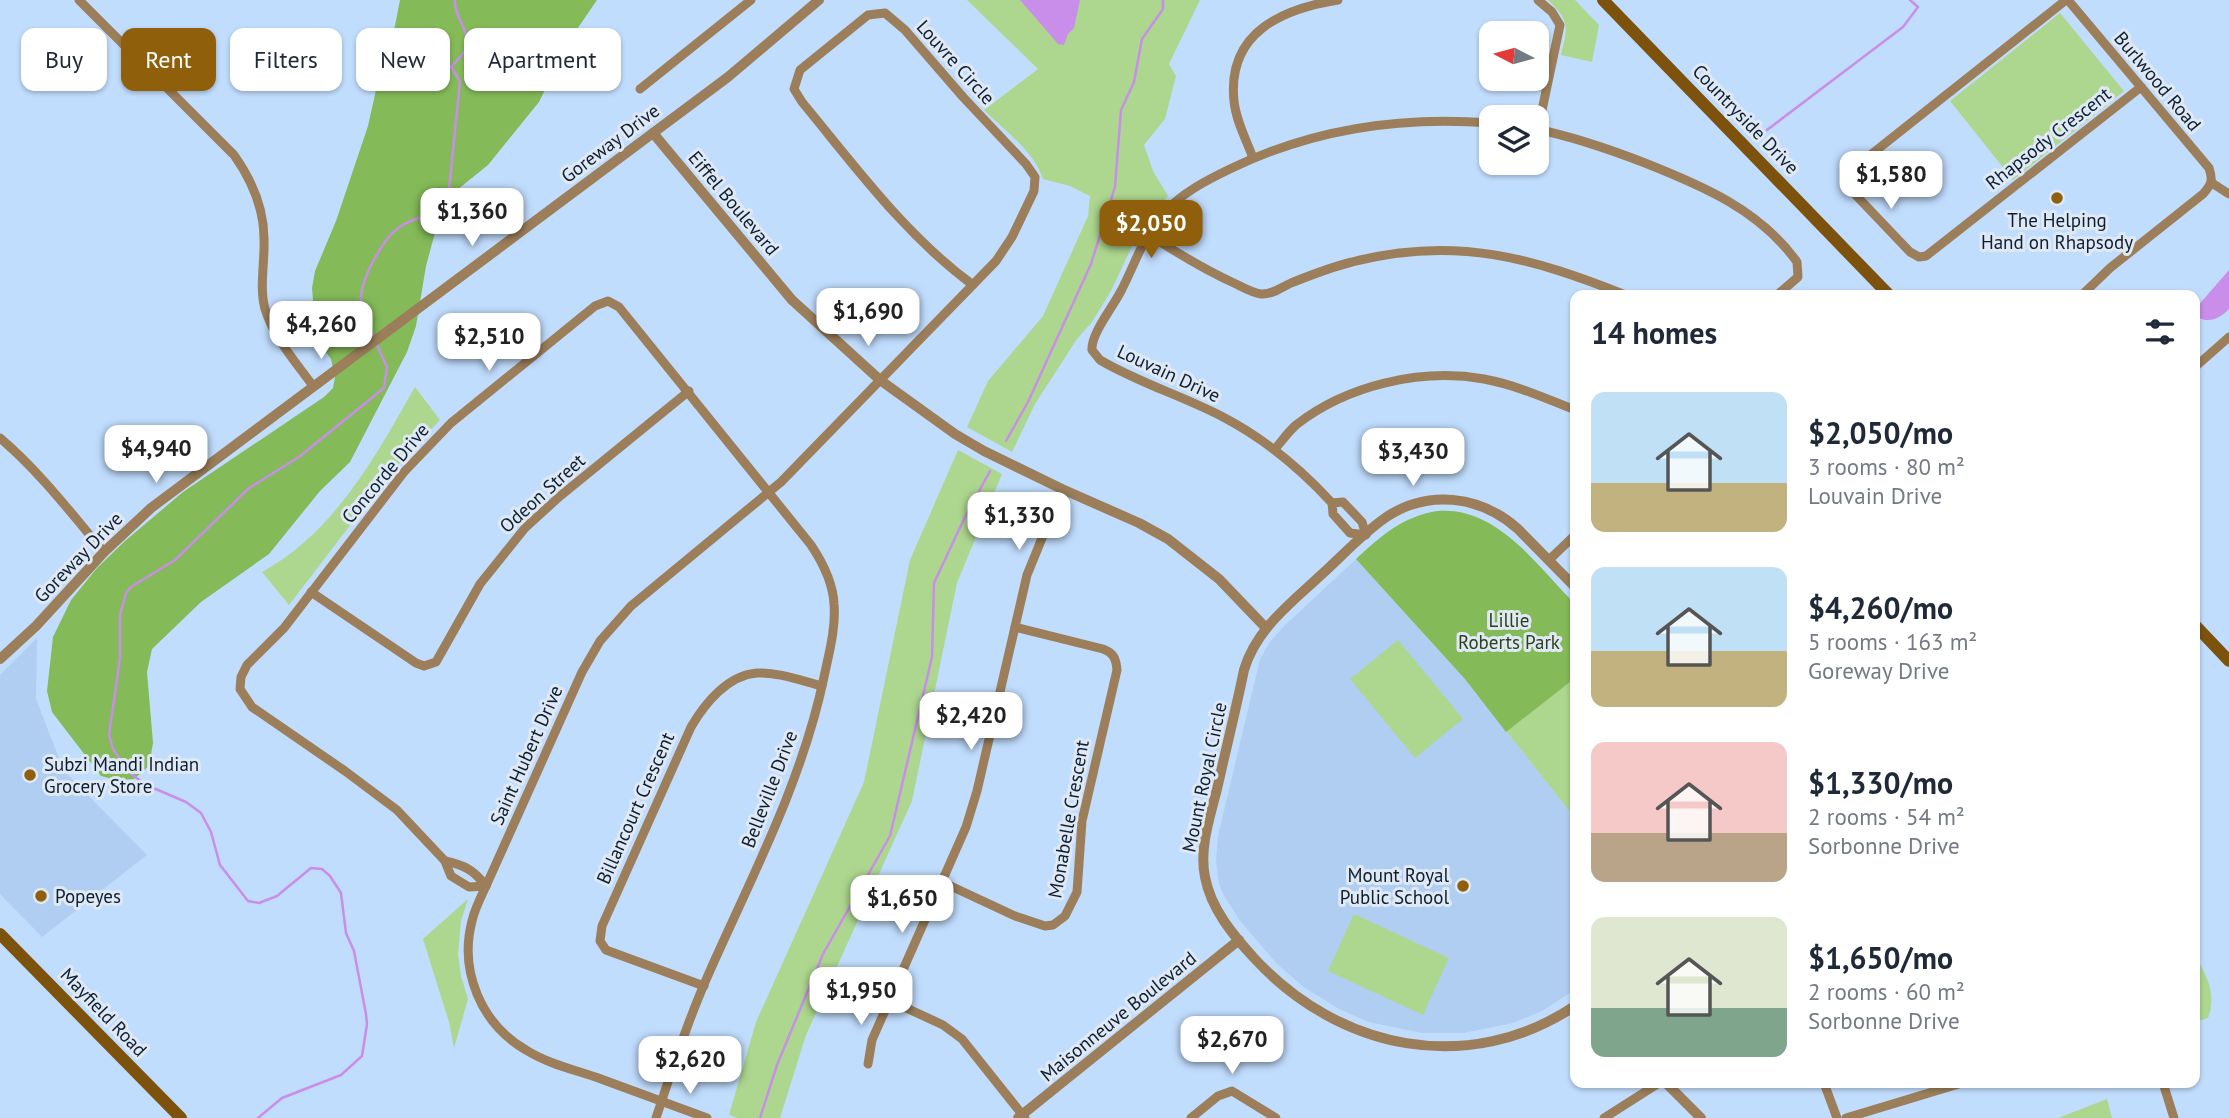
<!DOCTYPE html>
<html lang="en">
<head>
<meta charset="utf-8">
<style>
  :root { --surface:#fff; --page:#f2f2f3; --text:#1f2937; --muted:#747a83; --accent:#905f0c }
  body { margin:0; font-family:"PT Sans",sans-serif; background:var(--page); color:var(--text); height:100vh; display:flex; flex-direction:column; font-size:26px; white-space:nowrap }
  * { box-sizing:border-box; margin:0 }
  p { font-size:23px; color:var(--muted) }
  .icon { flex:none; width:38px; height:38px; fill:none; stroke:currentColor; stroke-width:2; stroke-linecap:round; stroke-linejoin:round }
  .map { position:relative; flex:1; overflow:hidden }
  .details { position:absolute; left:1570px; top:290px; width:630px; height:798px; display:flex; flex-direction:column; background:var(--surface); border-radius:14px; box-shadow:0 2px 5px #0004 }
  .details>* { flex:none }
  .banner { position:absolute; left:21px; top:28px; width:665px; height:63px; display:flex; gap:14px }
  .needle { width:46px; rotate:276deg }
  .buttons { position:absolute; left:1479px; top:21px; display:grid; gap:14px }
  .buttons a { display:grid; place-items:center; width:70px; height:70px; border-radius:14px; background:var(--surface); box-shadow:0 2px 5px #0004; font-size:35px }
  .price { position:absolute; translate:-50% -60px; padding:0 16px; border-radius:14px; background:#fff; color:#222; font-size:23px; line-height:46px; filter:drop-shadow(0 2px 4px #0008) }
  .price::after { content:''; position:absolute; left:50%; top:42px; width:21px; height:16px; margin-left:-10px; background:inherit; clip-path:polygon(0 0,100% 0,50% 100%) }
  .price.selected { background:var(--accent); color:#fff }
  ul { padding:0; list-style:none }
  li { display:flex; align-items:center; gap:21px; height:175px; padding:0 21px }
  li span { display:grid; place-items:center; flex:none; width:196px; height:140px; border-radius:14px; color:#555 }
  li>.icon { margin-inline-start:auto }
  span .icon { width:84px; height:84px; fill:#fffc; stroke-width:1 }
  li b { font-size:30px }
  h2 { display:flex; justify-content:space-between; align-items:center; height:84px; padding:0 21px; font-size:30px }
  .pill { padding:0 24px; border-radius:14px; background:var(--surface); box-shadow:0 2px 5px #0004; font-size:24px; line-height:63px }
  .pill.selected { background:var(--accent); color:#fff }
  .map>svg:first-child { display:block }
  .built { fill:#b0cef2 }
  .green { fill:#add78f }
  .forest { fill:#84ba58 }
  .water { fill:#c98ee9 }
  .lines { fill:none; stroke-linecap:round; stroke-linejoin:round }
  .stream { stroke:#c98ee9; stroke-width:2.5 }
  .minor { stroke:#9c7f5a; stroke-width:9 }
  .tertiary { stroke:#9c7f5a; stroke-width:10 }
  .secondary { stroke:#7d520d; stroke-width:12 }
  .poi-dot { fill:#905f0c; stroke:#dfe8f3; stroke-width:2.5 }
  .labels { text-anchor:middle; stroke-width:6; stroke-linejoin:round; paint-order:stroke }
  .street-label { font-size:19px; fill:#0c1e32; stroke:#dfe8f3 }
  .poi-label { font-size:19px; fill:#0c1e32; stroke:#dfe8f3; text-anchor:start }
  .park-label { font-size:19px; fill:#2b411a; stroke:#dfe8f3 }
</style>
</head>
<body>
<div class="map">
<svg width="2229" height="1118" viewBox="0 0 2229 1118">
  <rect width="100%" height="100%" fill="#c1ddfe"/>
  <g class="built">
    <polygon points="1356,559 1465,679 1575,818 1575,990 1542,1011 1513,1023 1463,1033 1422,1033 1369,1022 1339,1009 1305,988 1277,964 1241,922 1224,896 1219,884 1216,861 1218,836 1260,659 1269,643 1283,627"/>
    <polygon points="37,638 36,699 64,771 147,855 42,937 0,894 0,675"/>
  </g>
  <g class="green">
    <path d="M967 0H1200L1169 64 1176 76 1165 119 1144 145 1153 171 1168 196 1140 229 1111 291 1092 322 1077 339 1035 404 1012 452 967 427 988 381 1043 316 1088 216 1090 196 1070 186 1043 179C1034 151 1004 130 984 110L1038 69Z"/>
    <path d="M1548 0H1575L1599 25 1592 62 1561 55C1568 26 1570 21 1548 0Z"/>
    <polygon points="2060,13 2124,91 2013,180 1950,101"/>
    <path d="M415 387 440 420 391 472 289 605 262 572C335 532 375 457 415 387Z"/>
    <polygon points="958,450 1002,474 957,583 912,801 806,1035 780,1118 737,1118 729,1115 756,1022 864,782 910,560"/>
    <path d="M1438 511C1498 507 1537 566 1575 604V818L1465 679 1356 559C1384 534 1400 518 1438 511Z"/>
    <polygon points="1398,640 1463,719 1415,758 1350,679"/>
    <polygon points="468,899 461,921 458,954 461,976 468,999 454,1048 449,1022 423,939"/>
    <polygon points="1354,914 1449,958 1423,1015 1328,971"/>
    <path d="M2198 961C2209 980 2216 996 2208 1018L2195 1022V962Z"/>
    <polygon points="2107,1099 2112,1118 2058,1118"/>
  </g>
  <g class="forest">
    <polygon points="400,0 597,0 569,41 539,102 488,165 452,194 440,214 426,266 416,326 407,352 350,462 320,491 269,554 201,602 152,649 147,672 153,743 149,766 134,779 117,780 101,776 52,712 47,691 53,637 71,600 97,568 125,541 183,492 324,397 333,388 335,377 331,359 320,344 315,325 312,288 315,271 336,221 368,126 380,72 391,46"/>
    <path d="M1438 511C1498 507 1537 566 1575 604V678L1506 732 1465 679 1356 559C1381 536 1403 516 1438 511Z"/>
  </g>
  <g class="water">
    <polygon points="1020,0 1080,0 1074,28 1068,34 1064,45 1058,44"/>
    <path d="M2229 270V309C2221 318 2208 324 2198 317L2196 308Z"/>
  </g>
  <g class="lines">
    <g class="stream">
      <polyline points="1767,130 1903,27 1918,7 1910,0"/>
      <path d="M373 337C368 327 362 313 361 301 360 280 383 237 401 226 426 210 440 225 449 190L460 81 451 67C455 62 462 56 466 49 473 35 453 16 455 0"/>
      <polyline points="1006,441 1028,402 1091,264 1115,187 1121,110 1134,82 1142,39 1163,9 1163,0"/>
      <polyline points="258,1118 282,1098 341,1075 362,1056 367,1024 366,1014 354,951 346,933 341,893 330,876 322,869 311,868 277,896 259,903 248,901 220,865 211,832 201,813 186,802 144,784 128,771 113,749 109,735 120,658 120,615 126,593 131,587 175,560 249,488 299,457 384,388 387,367 376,343"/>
      <polyline points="760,1118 777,1065 823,954 890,836 932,657 934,583 964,519 990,471"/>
    </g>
    <g class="minor">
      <path d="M79 0 234 155C251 179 264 209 264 239 265 262 259 287 265 309 274 338 295 361 313 386"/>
      <polyline points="2066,0 1854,168 1848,178 1848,187 1910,252 1919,257 1926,256 2141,87"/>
      <path d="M2068 0 2209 168C2213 180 2212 184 2203 194L2110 268 2081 296"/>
      <polyline points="640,89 751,0"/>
      <path d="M1536 129C1574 137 1609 149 1645 163 1703 186 1760 210 1797 262L1798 277 1776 296"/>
      <polyline points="1538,129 1560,25 1552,12 1538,0"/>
      <path d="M1253 158C1246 139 1236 121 1234 101 1227 33 1281 9 1338 0"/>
      <polyline points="2212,183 2229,194"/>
      <path d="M1148 234C1177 253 1205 270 1236 284 1244 288 1253 293 1261 294 1272 295 1282 287 1291 283 1311 275 1331 267 1352 262 1455 235 1533 258 1628 296"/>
      <polyline points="2194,368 2229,337"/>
      <path d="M0 438C39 471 71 513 104 552"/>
      <path d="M1275 449C1282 441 1288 432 1296 425 1347 385 1421 368 1484 379 1516 385 1545 398 1575 410"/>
      <path d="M1332 503 1343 502 1362 522 1366 535 1350 533 1333 514 1332 503C1300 468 1265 439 1223 417 1183 396 1139 383 1100 360L1092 350C1091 333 1114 306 1122 289 1135 264 1143 237 1162 215 1181 193 1207 180 1232 168 1313 129 1402 116 1491 123"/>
      <polyline points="1549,560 1575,535"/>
      <polyline points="311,592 416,663 424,666 436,662 480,584 525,528 559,497 689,391"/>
      <path d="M445 861C464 865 474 870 486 886"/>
      <path d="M942 882 1015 916 1045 926 1053 925 1065 916 1077 892 1082 821 1117 670C1116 659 1114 653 1103 649L1015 627"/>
      <path d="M486 886 469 887 451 876 445 861 397 810 345 771 252 707 240 689 241 677 247 665 284 628 404 472 451 423 595 306 608 301 619 307 811 545C823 563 833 582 834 604 836 628 829 653 824 677 802 782 752 876 709 973 688 1020 672 1070 656 1118"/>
      <path d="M704 986 606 950 600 941 602 926 691 727C705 703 728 675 757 673 778 672 802 681 822 686"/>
      <polyline points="889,1000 943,1025 962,1039 1025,1118"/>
      <polyline points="868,1064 872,1040 966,827 977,791 1027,575 1062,489"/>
      <polyline points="1824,1083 1837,1118"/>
      <polyline points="2163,1083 2174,1118"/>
      <path d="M707 1118C672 1105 637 1092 601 1079 576 1070 548 1064 526 1050 481 1024 459 971 472 921 475 908 481 897 486 886L582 672 600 641 631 606 781 482 996 261 1012 237 1034 191 1035 177 1026 164 963 97 905 30 885 13 868 15 800 70 794 89 802 102C855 166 905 235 973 285"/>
      <polyline points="1191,1118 1218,1096 1232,1091 1276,1118"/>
      <polyline points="1604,1118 1659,1083"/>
      <polyline points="1846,1118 1962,1083"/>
    </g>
    <g class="tertiary">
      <polyline points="653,133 792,300 880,380 955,434 984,451 1062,489 1139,523 1168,539 1219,579 1266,628"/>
      <path d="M1575 587 1518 529C1480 495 1427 489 1385 518 1362 534 1341 557 1321 575 1291 603 1256 629 1244 670 1236 709 1226 749 1217 789 1210 817 1199 848 1205 877 1211 909 1233 935 1254 958 1339 1050 1468 1077 1575 1006"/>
      <polyline points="0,659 36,626 104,552 151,508 728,77 819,0"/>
      <polyline points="1666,1083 1701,1118"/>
      <polyline points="1018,1118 1239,940"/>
    </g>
    <g class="secondary">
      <polyline points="1603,0 1890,296"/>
      <polyline points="2194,624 2229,661"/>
      <polyline points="0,934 181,1118"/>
    </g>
  </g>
  <g class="poi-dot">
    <circle cx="2057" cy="198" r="7"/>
    <circle cx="30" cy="775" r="7"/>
    <circle cx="1463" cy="886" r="7"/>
    <circle cx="41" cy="896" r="7"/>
  </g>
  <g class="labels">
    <g class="street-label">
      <text transform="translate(956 62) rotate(48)" y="7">Louvre Circle</text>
      <text transform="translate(2158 81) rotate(50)" y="7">Burlwood Road</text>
      <text transform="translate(1746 119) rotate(46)" y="7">Countryside Drive</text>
      <text transform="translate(2048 138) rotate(-38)" y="7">Rhapsody Crescent</text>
      <text transform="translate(610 143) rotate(-37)" y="7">Goreway Drive</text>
      <text transform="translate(734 203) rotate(50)" y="7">Eiffel Boulevard</text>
      <text transform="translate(1169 373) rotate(25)" y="7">Louvain Drive</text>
      <text transform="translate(385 473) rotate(-50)" y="7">Concorde Drive</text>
      <text transform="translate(542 493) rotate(-42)" y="7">Odeon Street</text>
      <text transform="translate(78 557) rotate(-46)" y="7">Goreway Drive</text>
      <text transform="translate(526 755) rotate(-66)" y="7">Saint Hubert Drive</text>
      <text transform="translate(1204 777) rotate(-78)" y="7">Mount Royal Circle</text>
      <text transform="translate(769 789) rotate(-69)" y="7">Belleville Drive</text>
      <text transform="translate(635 808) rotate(-66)" y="7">Billancourt Crescent</text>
      <text transform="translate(1068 819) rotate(-80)" y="7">Monabelle Crescent</text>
      <text transform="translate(104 1012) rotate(46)" y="7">Mayfield Road</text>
      <text transform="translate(1118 1016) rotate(-39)" y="7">Maisonneuve Boulevard</text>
    </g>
    <g class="poi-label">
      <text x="2057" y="227" text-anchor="middle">The Helping<tspan x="2057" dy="22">Hand on Rhapsody</tspan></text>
      <text x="44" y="771">Subzi Mandi Indian<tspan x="44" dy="22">Grocery Store</tspan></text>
      <text x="1449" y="882" text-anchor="end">Mount Royal<tspan x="1449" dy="22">Public School</tspan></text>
      <text x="55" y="903">Popeyes</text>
    </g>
    <g class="park-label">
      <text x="1509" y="627">Lillie<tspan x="1509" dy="22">Roberts Park</tspan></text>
    </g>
  </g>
</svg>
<div class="buttons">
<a><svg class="needle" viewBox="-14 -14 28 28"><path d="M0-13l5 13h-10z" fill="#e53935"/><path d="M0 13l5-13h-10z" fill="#747a83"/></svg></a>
<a><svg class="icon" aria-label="layers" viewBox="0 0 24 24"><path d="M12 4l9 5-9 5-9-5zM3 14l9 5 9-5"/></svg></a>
</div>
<b class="price" style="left:1891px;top:211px">$1,580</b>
<b class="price" style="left:472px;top:248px">$1,360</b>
<b class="price selected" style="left:1151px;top:260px">$2,050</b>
<b class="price" style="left:868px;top:348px">$1,690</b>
<b class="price" style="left:321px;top:361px">$4,260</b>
<b class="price" style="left:489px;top:373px">$2,510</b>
<b class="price" style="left:156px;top:485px">$4,940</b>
<b class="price" style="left:1413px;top:488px">$3,430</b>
<b class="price" style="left:1019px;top:552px">$1,330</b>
<b class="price" style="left:971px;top:752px">$2,420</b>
<b class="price" style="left:902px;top:935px">$1,650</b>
<b class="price" style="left:861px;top:1027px">$1,950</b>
<b class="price" style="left:1232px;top:1076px">$2,670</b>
<b class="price" style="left:690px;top:1096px">$2,620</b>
<div class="banner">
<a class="pill">Buy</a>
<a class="pill selected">Rent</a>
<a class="pill">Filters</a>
<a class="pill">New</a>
<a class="pill">Apartment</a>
</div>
<section class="details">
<h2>14 homes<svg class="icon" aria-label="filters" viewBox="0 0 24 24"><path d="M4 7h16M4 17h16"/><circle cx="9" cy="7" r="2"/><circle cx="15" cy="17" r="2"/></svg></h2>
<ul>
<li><span style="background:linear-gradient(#bfe0f5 65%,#c2b280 0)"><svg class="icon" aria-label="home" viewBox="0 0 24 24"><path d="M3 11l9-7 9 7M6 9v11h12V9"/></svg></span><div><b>$2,050/mo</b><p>3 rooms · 80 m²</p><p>Louvain Drive</p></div></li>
<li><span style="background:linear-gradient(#bfe0f5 60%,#c2b280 0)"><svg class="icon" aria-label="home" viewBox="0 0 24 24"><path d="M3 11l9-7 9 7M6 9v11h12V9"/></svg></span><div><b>$4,260/mo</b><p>5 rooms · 163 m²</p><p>Goreway Drive</p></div></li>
<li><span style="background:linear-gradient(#f6c9c9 65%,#b9a48a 0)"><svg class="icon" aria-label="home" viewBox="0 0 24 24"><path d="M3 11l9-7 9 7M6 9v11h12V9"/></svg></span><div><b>$1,330/mo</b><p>2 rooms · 54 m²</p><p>Sorbonne Drive</p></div></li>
<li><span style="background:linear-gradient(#dfe7d0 65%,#7fa58c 0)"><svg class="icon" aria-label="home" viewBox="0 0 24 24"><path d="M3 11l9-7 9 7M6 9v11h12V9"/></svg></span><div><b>$1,650/mo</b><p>2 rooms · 60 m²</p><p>Sorbonne Drive</p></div></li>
</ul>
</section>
</div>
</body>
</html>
